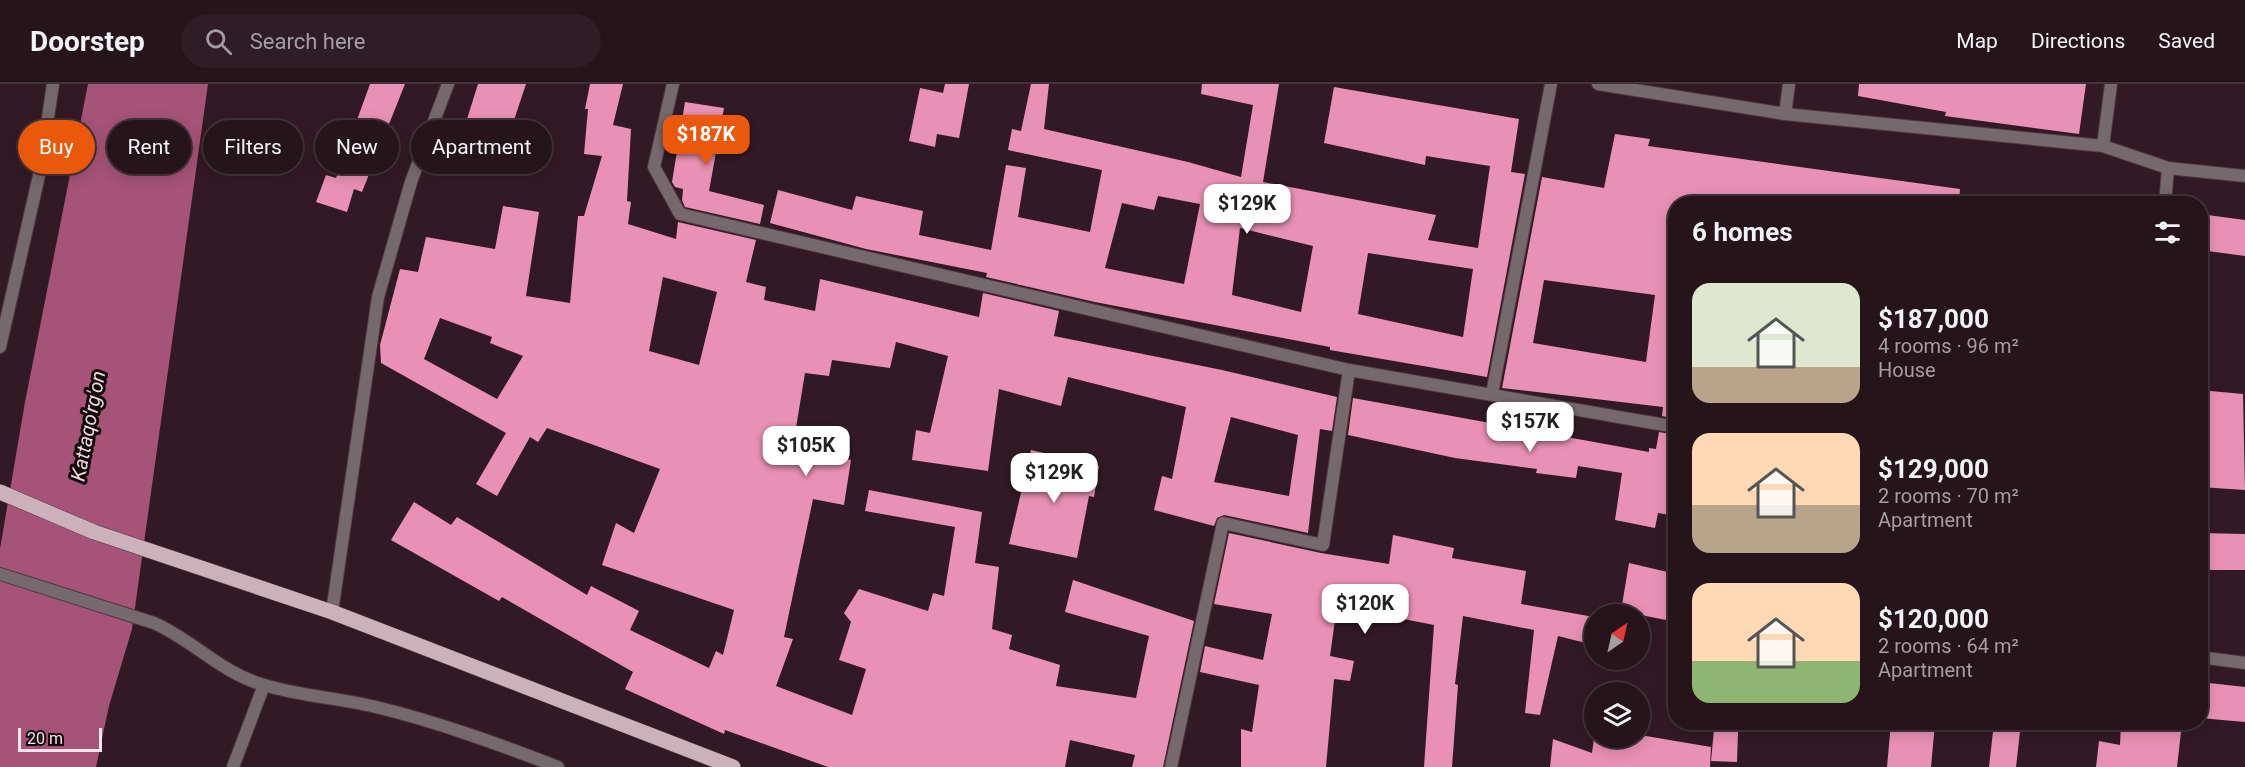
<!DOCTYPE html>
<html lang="en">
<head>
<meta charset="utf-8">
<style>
  :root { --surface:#26141b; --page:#2e1d24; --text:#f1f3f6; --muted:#a49ea3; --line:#42333a; --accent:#ea580c }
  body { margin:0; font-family:Roboto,sans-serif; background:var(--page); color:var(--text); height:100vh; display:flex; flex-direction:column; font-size:22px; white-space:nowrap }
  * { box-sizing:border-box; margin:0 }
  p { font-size:20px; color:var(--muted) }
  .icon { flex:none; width:33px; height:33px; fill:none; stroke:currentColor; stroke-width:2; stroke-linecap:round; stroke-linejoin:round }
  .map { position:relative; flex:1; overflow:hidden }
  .side { position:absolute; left:1668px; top:112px; width:540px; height:534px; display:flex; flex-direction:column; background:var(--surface); border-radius:24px; box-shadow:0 3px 15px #0003,0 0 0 2px var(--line) }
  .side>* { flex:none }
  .banner { position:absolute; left:18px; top:36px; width:570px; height:54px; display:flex; gap:12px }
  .needle { width:39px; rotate:34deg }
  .fabs { position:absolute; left:1584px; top:520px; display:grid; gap:12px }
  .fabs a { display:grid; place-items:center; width:66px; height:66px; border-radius:50%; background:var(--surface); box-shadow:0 3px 15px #0003,0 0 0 2px var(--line); font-size:30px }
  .scale { position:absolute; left:18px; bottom:15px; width:84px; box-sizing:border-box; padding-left:6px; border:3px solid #f7e6ec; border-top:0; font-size:16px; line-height:21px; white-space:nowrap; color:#f7e6ec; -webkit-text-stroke:4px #13080c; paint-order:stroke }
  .price { position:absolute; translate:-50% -51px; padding:0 14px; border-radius:12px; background:#fff; color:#222; font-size:20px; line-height:39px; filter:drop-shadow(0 2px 3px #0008) }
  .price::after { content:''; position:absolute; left:50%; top:36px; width:18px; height:14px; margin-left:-9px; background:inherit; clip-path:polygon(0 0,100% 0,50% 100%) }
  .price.on { background:var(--accent); color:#fff }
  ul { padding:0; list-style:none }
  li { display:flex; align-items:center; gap:18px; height:150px; padding:0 24px }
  li span { display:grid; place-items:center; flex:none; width:168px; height:120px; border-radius:18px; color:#555 }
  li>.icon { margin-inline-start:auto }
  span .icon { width:72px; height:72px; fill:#fffc; stroke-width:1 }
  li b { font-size:26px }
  h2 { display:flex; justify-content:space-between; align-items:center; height:72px; padding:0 24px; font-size:26px }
  .tag { padding:0 21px; border-radius:27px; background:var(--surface); box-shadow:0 3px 15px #0003,0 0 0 2px var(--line); font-size:21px; line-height:54px }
  .tag.on { background:var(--accent); color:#fff }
  header { display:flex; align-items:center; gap:36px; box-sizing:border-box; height:84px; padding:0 30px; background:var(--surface); border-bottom:2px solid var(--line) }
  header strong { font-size:28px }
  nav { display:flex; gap:33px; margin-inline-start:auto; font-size:21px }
  .search { width:420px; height:54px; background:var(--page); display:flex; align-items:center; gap:15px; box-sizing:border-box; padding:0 21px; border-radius:33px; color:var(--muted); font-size:22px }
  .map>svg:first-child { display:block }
  .water { fill:#a55376 }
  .building { fill:#e991b4; fill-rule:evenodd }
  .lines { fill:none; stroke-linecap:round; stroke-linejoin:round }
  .minor-casing { stroke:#4e3740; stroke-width:14 }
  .tertiary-casing { stroke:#4e3740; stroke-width:14 }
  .primary-casing { stroke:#4e3740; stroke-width:16 }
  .minor { stroke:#76696e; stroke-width:12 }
  .tertiary { stroke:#76696e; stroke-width:12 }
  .primary { stroke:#ccb0ba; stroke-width:15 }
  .labels { text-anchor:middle; stroke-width:6; stroke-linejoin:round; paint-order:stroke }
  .water-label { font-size:20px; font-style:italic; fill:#f1d9e1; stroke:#13080c }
</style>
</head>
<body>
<header>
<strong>Doorstep</strong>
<div class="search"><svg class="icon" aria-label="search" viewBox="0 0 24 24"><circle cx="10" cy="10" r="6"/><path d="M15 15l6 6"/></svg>Search here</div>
<nav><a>Map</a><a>Directions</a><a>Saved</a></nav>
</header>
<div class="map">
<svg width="2245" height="683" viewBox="0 0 2245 683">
  <rect width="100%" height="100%" fill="#321a24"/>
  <polygon class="water" points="88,0 208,0 132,545 109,622 96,683 0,683 0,465 25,318"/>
  <g class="building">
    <polygon points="370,0 405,0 362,108 354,105 347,128 316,118 326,91 336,94"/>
    <polygon points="478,0 526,0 511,45 504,42 490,84 456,70"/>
    <path d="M590 0H623L613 41 631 45 627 117 631 118 628 140 676 155 678 138 756 156 746 198 766 203 764 216 815 227 820 195 979 233 983 209 1059 227 1054 252 1222 286 1337 313 1332 347 1320 345 1308 449 1224 431 1217 434 1214 442 1154 426 1162 392 1172 395 1186 323 1068 293 1061 322 999 305 988 387 912 376 916 346 930 349 948 272 896 258 890 284 832 276 829 292 805 289 793 362 851 376 844 421 813 415 784 553 793 555 776 602 852 631 866 585 839 576 851 538 844 529 859 505 928 527 933 509 944 512 955 443 865 427 869 406 982 428 975 479 999 483 992 545 1012 551 1009 565 1060 581 1056 602 1136 614 1149 552 1065 528 1073 496 1194 537 1163 683H1132L1135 671 1070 656 1065 683H828L725 646 724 650 625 605 633 588 502 513 499 517 391 456 414 418 451 441 457 433 587 511 591 502 639 527 630 546 709 584 716 567 723 571 734 526 602 481 616 439 634 449 660 385 547 344 538 358 530 353 497 412 476 400 506 349 381 279 380 261 400 185 418 188 426 153 495 165 503 122 539 128 526 212 570 219 578 132H584L602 72 584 70 588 25H585ZM663 193 717 208 699 281 649 267ZM440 234 492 253 490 259 523 272 497 315 424 275ZM1231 333 1298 351 1289 412 1214 398Z"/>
    <polygon points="945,0 969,0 959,54 937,50 935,63 909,57 920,4 943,9"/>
    <path d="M1031 0H1049L1044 45 1188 78 1241 93 1253 21 1201 10 1202 0H1279L1263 98 1436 131 1428 156 1478 164 1490 82 1426 72 1425 81 1324 59 1334 3 1519 35 1511 88 1525 90 1487 293 1330 266V263L1095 218 986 193 987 189 866 165 770 139 778 106 852 126 856 112 923 127 919 151 991 166 1006 81 1026 84 1018 133 1090 148 1102 86 1008 66 1012 45 1021 47ZM1158 112 1200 120 1184 200 1105 184 1122 119 1154 126ZM1240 144 1313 162 1301 228 1232 211ZM1368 169 1473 185 1463 253 1358 230Z"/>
    <polygon points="1859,0 2086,0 2079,50 1945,32 1946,28 1858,12"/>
    <polygon points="685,18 724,24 709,107 764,121 760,140 685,123 682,116 683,105 675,103 672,98"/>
    <path d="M1615 50 1650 55 1648 62 1960 105 1959 120H1676V335L1662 332 1663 323 1502 304 1542 93 1604 104ZM1544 196 1655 211 1646 278 1533 259Z"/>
    <polygon points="2200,130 2245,136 2245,172 2200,166"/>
    <polygon points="2200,306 2243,310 2245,406 2200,403"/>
    <polygon points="1353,314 1649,368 1649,364 1656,365 1659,348 1676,351 1676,432 1658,429 1655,444 1615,436 1622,389 1578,382 1576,394 1536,389 1537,385 1455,374 1348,351"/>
    <polygon points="1031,366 1099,382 1094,413 1089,412 1077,474 1009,460"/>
    <polygon points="1229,449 1321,469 1389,480 1393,451 1454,464 1452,474 1526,487 1521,520 1594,533 1594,561 1558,552 1540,631 1525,629 1534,546 1463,532 1455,600 1458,601 1452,683 1424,683 1434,541 1337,522 1330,572 1354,577 1350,597 1334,595 1326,683 1241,683 1241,645 1252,648 1259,601 1200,588 1205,562 1263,576 1272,530 1214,520"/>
    <polygon points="2200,449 2245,450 2245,486 2200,486"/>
    <polygon points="1629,479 1676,490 1676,538 1621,527"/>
    <polygon points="2200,598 2245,603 2245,638 2200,634"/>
    <polygon points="1891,639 1935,639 1931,683 1887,683"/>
    <polygon points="1994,639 2021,639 2016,683 1989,683"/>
    <polygon points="2121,639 2182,639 2177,683 2096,683 2099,657 2120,661"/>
    <polygon points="1714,646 1738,648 1737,678 1711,677"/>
    <polygon points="1640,651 1711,663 1710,683 1550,683 1553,655 1592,669 1594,654 1640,654"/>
  </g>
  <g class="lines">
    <defs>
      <g id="minor">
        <polyline points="673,0 654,83 680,130 1349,286 1676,343"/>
        <polyline points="1598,0 1785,30 2103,62 2168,84 2245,92"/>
        <polyline points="1785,30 1789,0"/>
        <polyline points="2103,62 2111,0"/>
        <polyline points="2165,120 2168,84"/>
        <polyline points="0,263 40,87 53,0"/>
        <polyline points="1492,310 1551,0"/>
        <polyline points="332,528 378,213 411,98 448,0"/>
        <polyline points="2200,573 2245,579"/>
        <polyline points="1171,683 1223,439 1323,461 1349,286"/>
      </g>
      <g id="tertiary">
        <path d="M0 490 154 539C193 556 221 589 264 601 300 612 339 614 376 623 438 638 498 660 558 683"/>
        <polyline points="233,683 264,601"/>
      </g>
      <polyline id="primary" points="0,408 94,448 332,528 733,683"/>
    </defs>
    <use href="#minor" class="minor-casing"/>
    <use href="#tertiary" class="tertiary-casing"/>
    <use href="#primary" class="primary-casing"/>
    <use href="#minor" class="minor"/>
    <use href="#tertiary" class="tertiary"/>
    <use href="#primary" class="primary"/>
  </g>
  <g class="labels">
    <g class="water-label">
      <text transform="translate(88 342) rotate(-79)" y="7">Kattaqo'rg'on</text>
    </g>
  </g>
</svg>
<div class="fabs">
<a><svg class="needle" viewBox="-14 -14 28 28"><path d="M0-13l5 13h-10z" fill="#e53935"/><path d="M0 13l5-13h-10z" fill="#a49ea3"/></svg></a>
<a><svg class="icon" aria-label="layers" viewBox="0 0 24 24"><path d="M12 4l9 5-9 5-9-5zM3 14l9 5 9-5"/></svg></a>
</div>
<div class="scale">20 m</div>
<b class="price on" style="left:706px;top:82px">$187K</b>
<b class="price" style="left:1247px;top:151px">$129K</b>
<b class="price" style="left:1530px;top:369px">$157K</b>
<b class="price" style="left:806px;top:393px">$105K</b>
<b class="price" style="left:1054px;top:420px">$129K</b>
<b class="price" style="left:1365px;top:551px">$120K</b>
<div class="banner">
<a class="tag on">Buy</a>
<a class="tag">Rent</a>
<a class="tag">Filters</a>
<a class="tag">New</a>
<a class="tag">Apartment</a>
</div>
<section class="side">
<h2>6 homes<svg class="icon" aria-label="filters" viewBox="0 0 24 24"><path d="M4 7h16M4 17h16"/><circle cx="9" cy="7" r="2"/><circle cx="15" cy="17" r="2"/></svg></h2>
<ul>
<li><span style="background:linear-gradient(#dfe7d0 70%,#b9a48a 0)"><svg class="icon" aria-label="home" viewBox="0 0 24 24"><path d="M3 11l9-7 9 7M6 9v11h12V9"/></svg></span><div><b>$187,000</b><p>4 rooms · 96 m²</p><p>House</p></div></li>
<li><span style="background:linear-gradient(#ffd9b3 60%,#b9a48a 0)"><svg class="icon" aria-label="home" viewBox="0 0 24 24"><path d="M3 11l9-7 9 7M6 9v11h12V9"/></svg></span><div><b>$129,000</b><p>2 rooms · 70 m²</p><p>Apartment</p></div></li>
<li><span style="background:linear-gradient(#ffd9b3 65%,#8fb573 0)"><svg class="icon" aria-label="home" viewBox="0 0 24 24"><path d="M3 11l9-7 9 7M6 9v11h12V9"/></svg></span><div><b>$120,000</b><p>2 rooms · 64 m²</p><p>Apartment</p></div></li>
</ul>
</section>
</div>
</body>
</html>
